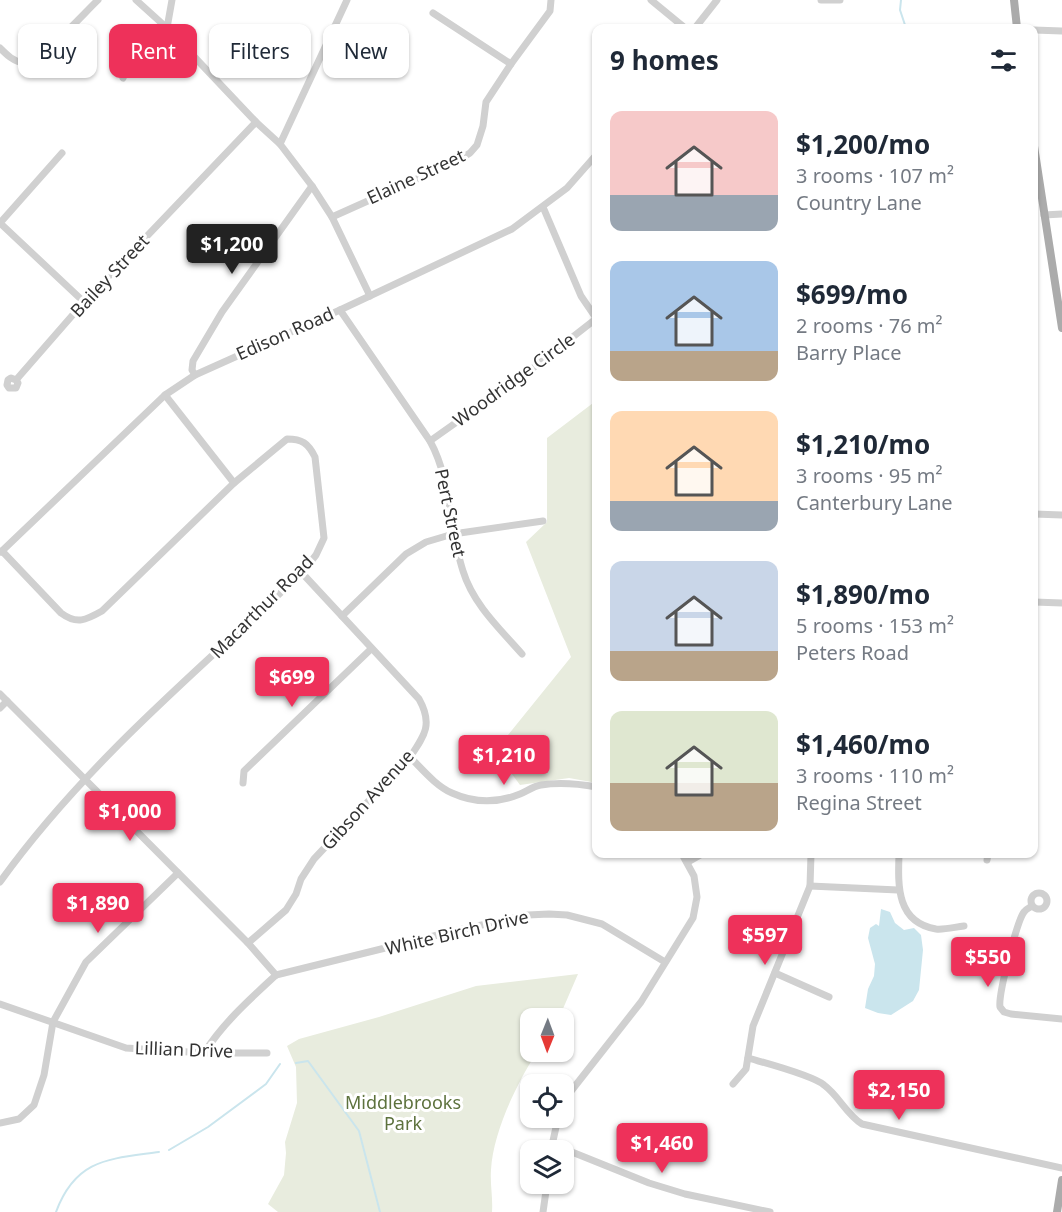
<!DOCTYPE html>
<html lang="en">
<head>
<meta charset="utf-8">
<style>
  :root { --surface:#fff; --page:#f2f2f3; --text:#1f2937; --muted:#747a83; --accent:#ee315a }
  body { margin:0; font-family:"Noto Sans",sans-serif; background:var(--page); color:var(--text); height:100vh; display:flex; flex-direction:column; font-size:22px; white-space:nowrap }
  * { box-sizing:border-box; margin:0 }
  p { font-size:20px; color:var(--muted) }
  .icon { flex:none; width:33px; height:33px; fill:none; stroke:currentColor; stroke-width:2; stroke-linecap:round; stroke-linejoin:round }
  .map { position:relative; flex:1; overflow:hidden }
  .panel { position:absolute; left:592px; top:24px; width:446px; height:834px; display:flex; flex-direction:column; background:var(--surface); border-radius:12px; box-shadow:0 2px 4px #0004 }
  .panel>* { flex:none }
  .hud { position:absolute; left:18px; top:24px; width:484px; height:54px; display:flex; gap:12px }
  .needle { width:39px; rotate:181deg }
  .buttons { position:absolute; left:520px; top:1008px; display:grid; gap:12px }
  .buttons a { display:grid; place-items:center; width:54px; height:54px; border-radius:12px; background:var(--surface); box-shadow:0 2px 4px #0004; font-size:30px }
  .price { position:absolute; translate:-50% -51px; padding:0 14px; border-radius:6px; background:var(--accent); color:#fff; font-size:20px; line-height:39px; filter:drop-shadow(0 2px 3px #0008) }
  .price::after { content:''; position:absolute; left:50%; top:36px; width:18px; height:14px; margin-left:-9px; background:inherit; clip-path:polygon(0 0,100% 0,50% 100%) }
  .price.selected { background:#222; color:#fff }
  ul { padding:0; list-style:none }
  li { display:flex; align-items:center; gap:18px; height:150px; padding:0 18px }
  li span { display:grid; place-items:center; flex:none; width:168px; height:120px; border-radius:12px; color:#555 }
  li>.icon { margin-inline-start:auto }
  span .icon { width:72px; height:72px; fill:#fffc; stroke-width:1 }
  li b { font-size:26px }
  h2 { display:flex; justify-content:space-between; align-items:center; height:72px; padding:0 18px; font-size:26px }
  .pill { padding:0 21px; border-radius:12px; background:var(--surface); box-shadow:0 2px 4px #0004; font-size:21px; line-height:54px }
  .pill.selected { background:var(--accent); color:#fff }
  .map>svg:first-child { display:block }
  .green { fill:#e8ecde }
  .water { fill:#cae5ed }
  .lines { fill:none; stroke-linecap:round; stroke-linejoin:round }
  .stream { stroke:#cae5ed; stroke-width:2 }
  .minor { stroke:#d0d0d0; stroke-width:7 }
  .major { stroke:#ababab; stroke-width:8 }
  .labels { text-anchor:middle; stroke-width:6; stroke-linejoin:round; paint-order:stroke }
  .street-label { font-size:18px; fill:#333; stroke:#fff }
  .park-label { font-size:18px; fill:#5d723d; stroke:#fff }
</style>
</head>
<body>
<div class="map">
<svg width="1062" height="1212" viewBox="0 0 1062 1212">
  <rect width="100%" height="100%" fill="#fff"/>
  <g class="green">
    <polygon points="597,400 597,783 569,778 520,785 495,751 571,657 526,542 547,522 547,438"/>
    <path d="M578 974 559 1018H531V1052H537C517 1083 493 1132 491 1170 490 1184 493 1198 492 1212H278L268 1204 284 1175 286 1153 285 1142 297 1103 296 1067 287 1046 299 1039 379 1017 476 986Z"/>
  </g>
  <polygon class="water" points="881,909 890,912 895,923 904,930 914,928 921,935 923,950 919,990 913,1001 891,1015 878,1013 865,1008 868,989 874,976 875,964 868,938 870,928 876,924 879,926"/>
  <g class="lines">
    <g class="stream">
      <polyline points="901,0 900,10 906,28"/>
      <polyline points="296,1063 308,1061 359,1131 380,1212"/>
      <polyline points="169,1150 208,1127 266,1084 280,1064"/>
      <path d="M56 1212C76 1158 110 1159 159 1152"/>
    </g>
    <g class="minor">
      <polyline points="136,0 167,28 256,122 280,144 312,186 332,217 370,296"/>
      <polyline points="651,0 685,28"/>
      <polyline points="821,0 840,0"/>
      <polyline points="433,13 511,64"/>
      <polyline points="695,28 717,0"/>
      <polyline points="1034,30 1062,31"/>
      <path d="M0 48C7 55 14 62 24 63 39 64 85 12 98 0"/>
      <polyline points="123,78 128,67 167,28 172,0"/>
      <polyline points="280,144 347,0"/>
      <polyline points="62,153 0,223 84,302"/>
      <polyline points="543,207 581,296 596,318"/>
      <polyline points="1044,215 1062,214"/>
      <polyline points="332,217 457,161 470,153 477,145 483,126 486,102 511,64 550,11 551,0"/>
      <path d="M340 310 430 441C452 481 449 529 463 571 473 604 500 629 522 654"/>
      <polyline points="195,375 192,370 193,361 222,312 312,186"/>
      <polyline points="16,380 11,378 8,380 7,385 9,388 16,388 18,383 16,380 84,302 256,122"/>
      <polyline points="165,395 234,483"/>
      <polyline points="430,441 533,368 597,318"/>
      <polyline points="1034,514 1062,515"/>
      <polyline points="1,552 165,395 195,375 340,310 512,229 567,188 597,154"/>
      <polyline points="1034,602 1062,603"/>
      <polyline points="342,616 406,554 426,542 453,534 543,521"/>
      <polyline points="0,694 248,943 276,975"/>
      <polyline points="0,708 7,701"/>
      <path d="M410 757C423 770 436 786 452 793 474 803 498 803 520 794 527 791 534 786 541 785 559 782 580 784 597 787"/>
      <polyline points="243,783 244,771 371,649"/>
      <path d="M899 854C898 885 896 922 936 929 944 930 955 927 964 926"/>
      <polyline points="987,860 988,854"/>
      <polyline points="688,862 702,854"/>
      <path d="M0 882C84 765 197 671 302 573L316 555 324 538 315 457C308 443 302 439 287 439L234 483 102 611C86 620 77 625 61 613L2 551"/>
      <polyline points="810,886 898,890"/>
      <circle cx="1039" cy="901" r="8"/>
      <path d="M1032 906C1029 908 1026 909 1024 912 1017 921 998 995 1000 1007L1004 1012 1011 1014 1062 1019"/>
      <path d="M248 943 286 910 296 894 301 879 314 859 410 757C425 735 433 724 419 699L302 573"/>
      <polyline points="775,973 829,997"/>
      <polyline points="276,975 454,931 528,915 549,914 567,915 602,924 665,962"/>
      <polyline points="0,1004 126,1048 204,1053 267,1053"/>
      <path d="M204 1053C223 1023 250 999 276 975"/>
      <path d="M748 1058C765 1063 812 1075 824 1085 839 1096 846 1114 862 1124L1062 1168"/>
      <polyline points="733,1084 746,1069 753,1026 810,886 811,854"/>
      <polyline points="564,1104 568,1095 641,1002 693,918 697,897 694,876 682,854"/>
      <polyline points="0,1123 19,1119 34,1105 44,1075 53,1022 86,962 178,873"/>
      <polyline points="552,1144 649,1183 685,1194 770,1212"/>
      <polyline points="551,1150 558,1118"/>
      <polyline points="543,1212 547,1184"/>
    </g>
    <g class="major">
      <polyline points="1014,0 1017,28"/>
      <polyline points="1034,146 1062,328"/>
      <polyline points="1057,1212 1062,1180"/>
    </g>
  </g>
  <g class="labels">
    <g class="street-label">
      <text transform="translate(416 177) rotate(-25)" y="6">Elaine Street</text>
      <text transform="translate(110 276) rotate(-47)" y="6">Bailey Street</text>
      <text transform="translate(285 334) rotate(-24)" y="6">Edison Road</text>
      <text transform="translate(514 380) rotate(-36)" y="6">Woodridge Circle</text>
      <text transform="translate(450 513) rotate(78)" y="6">Pert Street</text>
      <text transform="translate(262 607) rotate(-45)" y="6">Macarthur Road</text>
      <text transform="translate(368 800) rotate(-48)" y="6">Gibson Avenue</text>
      <text transform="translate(457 933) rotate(-13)" y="6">White Birch Drive</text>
      <text transform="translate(184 1050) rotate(2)" y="6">Lillian Drive</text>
    </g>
    <g class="park-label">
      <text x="403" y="1109">Middlebrooks<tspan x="403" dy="21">Park</tspan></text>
    </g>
  </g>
</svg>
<div class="buttons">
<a><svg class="needle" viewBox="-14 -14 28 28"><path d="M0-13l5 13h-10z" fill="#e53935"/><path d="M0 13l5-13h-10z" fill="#747a83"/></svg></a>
<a><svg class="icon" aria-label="locate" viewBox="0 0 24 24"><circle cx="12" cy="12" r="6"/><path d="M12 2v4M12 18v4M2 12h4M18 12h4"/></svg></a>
<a><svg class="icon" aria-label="layers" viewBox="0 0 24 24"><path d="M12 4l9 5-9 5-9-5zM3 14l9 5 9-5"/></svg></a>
</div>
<b class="price selected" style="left:232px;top:275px">$1,200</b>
<b class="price" style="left:292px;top:708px">$699</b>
<b class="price" style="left:504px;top:786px">$1,210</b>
<b class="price" style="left:130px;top:842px">$1,000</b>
<b class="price" style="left:98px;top:934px">$1,890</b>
<b class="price" style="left:765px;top:966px">$597</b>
<b class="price" style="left:988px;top:988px">$550</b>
<b class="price" style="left:899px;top:1121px">$2,150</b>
<b class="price" style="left:662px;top:1174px">$1,460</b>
<div class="hud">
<a class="pill">Buy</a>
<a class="pill selected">Rent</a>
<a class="pill">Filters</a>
<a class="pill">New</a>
</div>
<section class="panel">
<h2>9 homes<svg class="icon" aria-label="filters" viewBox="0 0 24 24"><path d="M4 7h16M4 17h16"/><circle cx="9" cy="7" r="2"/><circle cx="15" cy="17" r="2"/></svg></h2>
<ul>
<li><span style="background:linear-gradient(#f6c9c9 70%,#9aa5b1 0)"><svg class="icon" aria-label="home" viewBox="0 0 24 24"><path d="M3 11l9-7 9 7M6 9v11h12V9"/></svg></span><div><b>$1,200/mo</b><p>3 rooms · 107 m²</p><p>Country Lane</p></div></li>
<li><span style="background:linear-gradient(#a9c7e8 75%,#b9a48a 0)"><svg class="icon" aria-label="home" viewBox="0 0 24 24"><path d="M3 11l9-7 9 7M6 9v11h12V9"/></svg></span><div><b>$699/mo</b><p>2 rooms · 76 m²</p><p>Barry Place</p></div></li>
<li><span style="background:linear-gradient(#ffd9b3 75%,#9aa5b1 0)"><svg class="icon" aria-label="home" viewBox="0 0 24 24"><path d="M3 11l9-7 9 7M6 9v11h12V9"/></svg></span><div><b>$1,210/mo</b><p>3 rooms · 95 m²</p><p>Canterbury Lane</p></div></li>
<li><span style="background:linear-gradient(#c9d6e8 75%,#b9a48a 0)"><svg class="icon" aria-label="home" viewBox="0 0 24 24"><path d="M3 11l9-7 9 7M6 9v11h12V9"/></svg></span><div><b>$1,890/mo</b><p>5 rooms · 153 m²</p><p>Peters Road</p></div></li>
<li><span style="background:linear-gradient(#dfe7d0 60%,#b9a48a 0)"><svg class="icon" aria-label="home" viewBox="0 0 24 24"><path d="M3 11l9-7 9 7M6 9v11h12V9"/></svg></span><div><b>$1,460/mo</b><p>3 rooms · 110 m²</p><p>Regina Street</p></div></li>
</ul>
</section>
</div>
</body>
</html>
